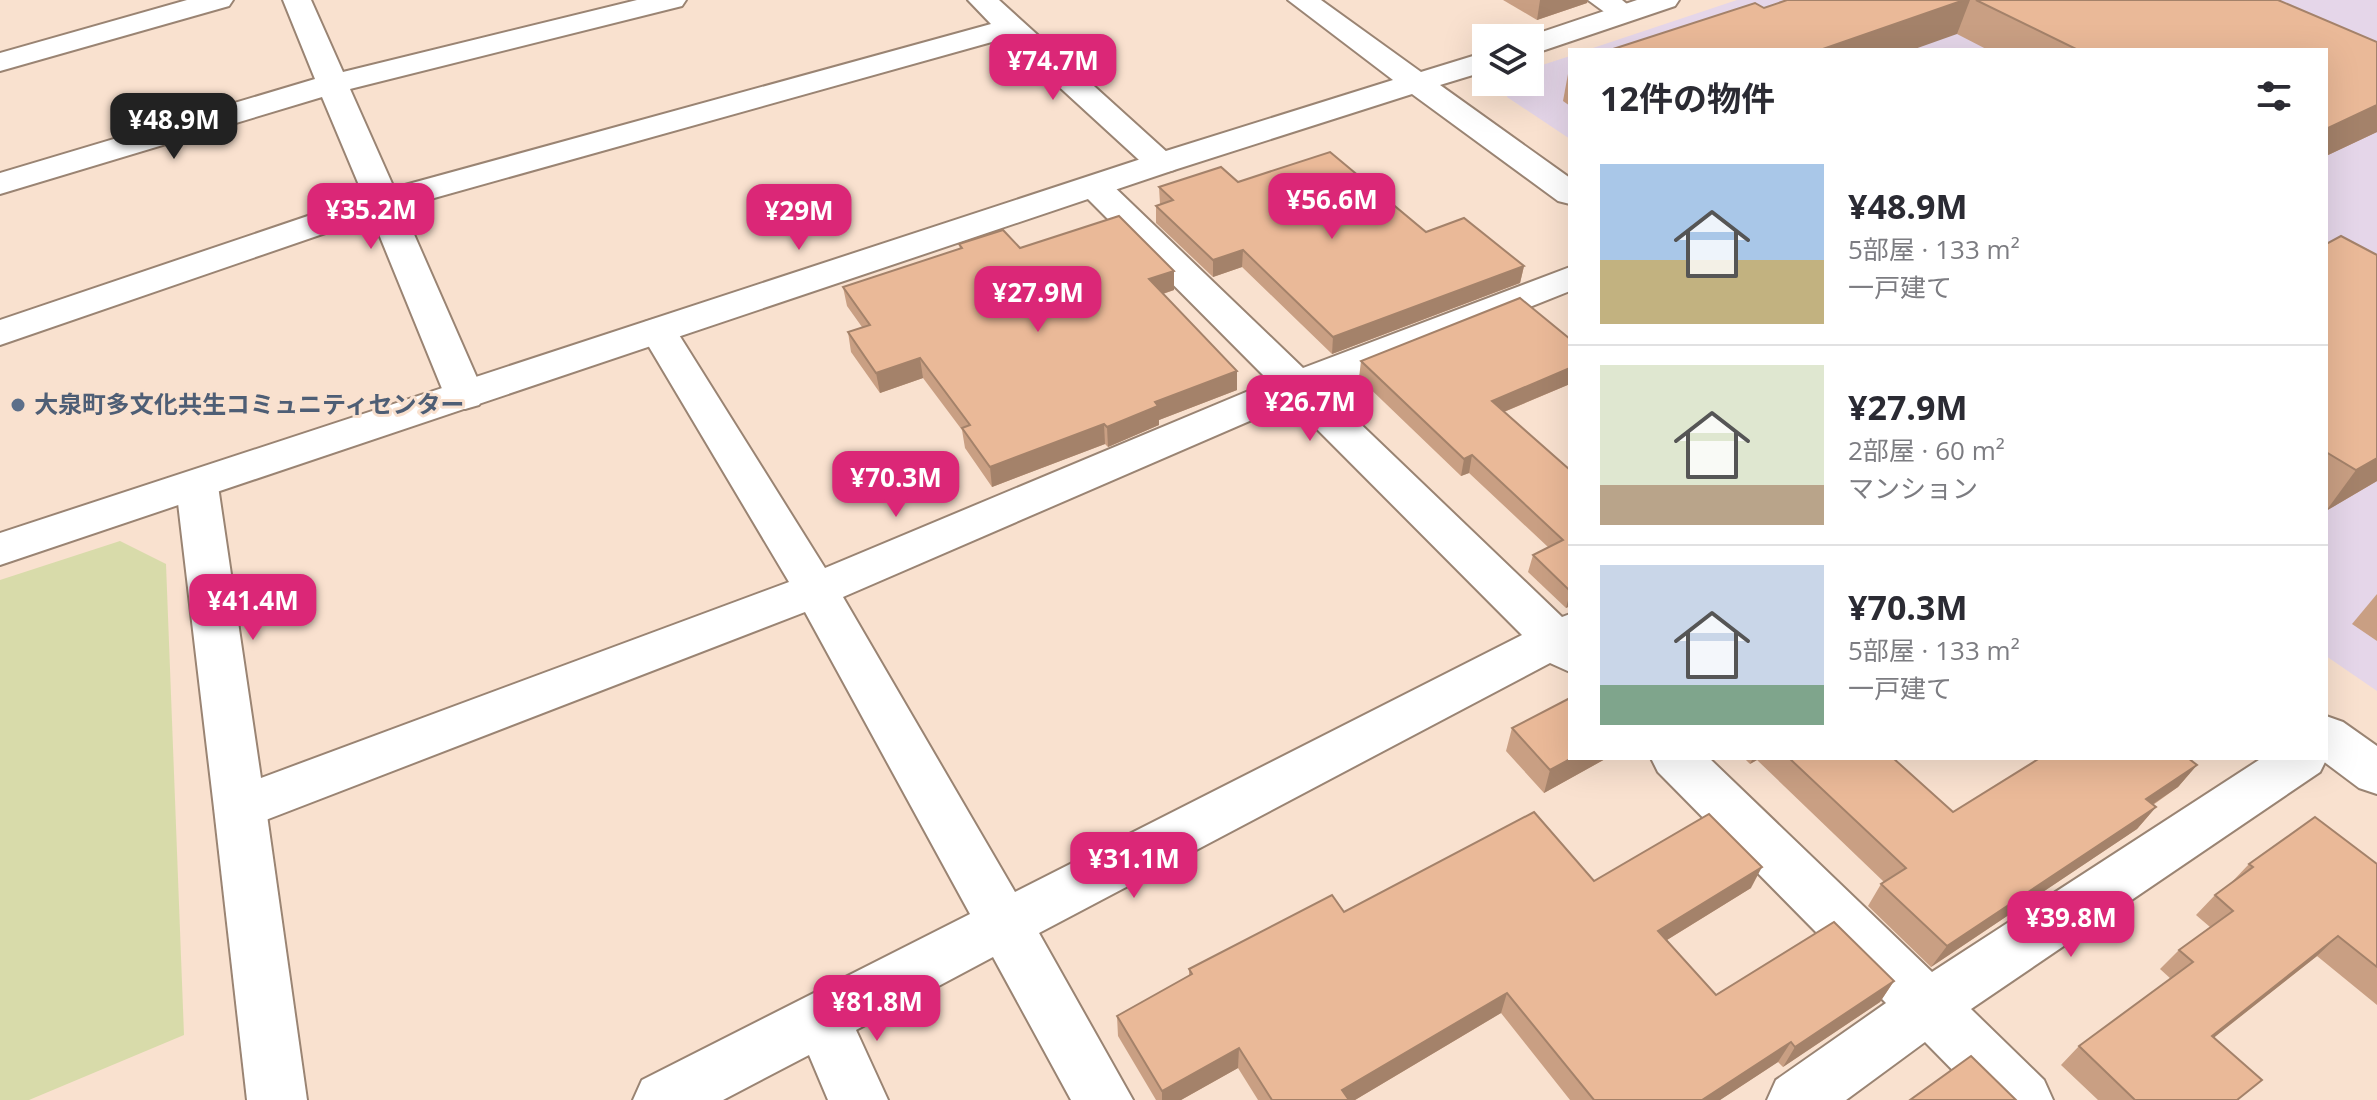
<!DOCTYPE html>
<html lang="ja">
<head>
<meta charset="utf-8">
<style>
  :root { --surface:#fff; --page:#f7f7f7; --text:#2b2b33; --muted:#7c7c81; --line:#e1e1e2; --accent:#db2777 }
  body { margin:0; font-family:"Open Sans","Noto Sans JP",sans-serif; background:var(--page); color:var(--text); height:100vh; display:flex; flex-direction:column; font-size:30px; white-space:nowrap }
  * { box-sizing:border-box; margin:0 }
  p { font-size:26px; color:var(--muted) }
  .icon { flex:none; width:44px; height:44px; fill:none; stroke:currentColor; stroke-width:2; stroke-linecap:round; stroke-linejoin:round }
  .map { position:relative; flex:1; overflow:hidden }
  .sheet { position:absolute; left:1568px; top:48px; width:760px; height:712px; display:flex; flex-direction:column; background:var(--surface); border-radius:0px; box-shadow:0 8px 32px #0002 }
  .sheet>* { flex:none }
  .fabs { position:absolute; left:1472px; top:24px; display:grid; gap:16px }
  .fabs a { display:grid; place-items:center; width:72px; height:72px; border-radius:0px; background:var(--surface); box-shadow:0 8px 32px #0002; font-size:40px }
  .price { position:absolute; translate:-50% -68px; padding:0 18px; border-radius:16px; background:var(--accent); color:#fff; font-size:26px; line-height:52px; filter:drop-shadow(0 2px 4px #0008) }
  .price::after { content:''; position:absolute; left:50%; top:48px; width:24px; height:18px; margin-left:-12px; background:inherit; clip-path:polygon(0 0,100% 0,50% 100%) }
  .price.active { background:#222; color:#fff }
  ul { padding:0; list-style:none }
  li { display:flex; align-items:center; gap:24px; height:200px; padding:0 32px }
  li+li { border-top:2px solid var(--line) }
  li span { display:grid; place-items:center; flex:none; width:224px; height:160px; border-radius:0px; color:#555 }
  li>.icon { margin-inline-start:auto }
  span .icon { width:96px; height:96px; fill:#fffc; stroke-width:1 }
  li b { font-size:34px }
  h2 { display:flex; justify-content:space-between; align-items:center; height:96px; padding:0 32px; font-size:34px }
  .map>svg:first-child { display:block }
  .industrial { fill:#e5d6e9 }
  .green { fill:#d8dbaa }
  .lines { fill:none; stroke-linecap:round; stroke-linejoin:round }
  .minor-casing { stroke:#9a8473; stroke-width:4 }
  .tertiary-casing { stroke:#9a8473; stroke-width:4 }
  .minor { fill:#fff; fill-rule:evenodd }
  .tertiary { fill:#fff; fill-rule:evenodd }
  .wall { fill:#c99f83 }
  .shaded-wall { fill:#a4826a }
  .building { fill:#eab998; stroke:#a4826a; stroke-width:2 }
  .service-dot { fill:#5c6f8a; stroke:#f9e1cf; stroke-width:3 }
  .labels { text-anchor:middle; stroke-width:6; stroke-linejoin:round; paint-order:stroke }
  .service-label { font-size:24px; font-weight:bold; fill:#4e5e75; stroke:#f9e1cf; text-anchor:start }
</style>
</head>
<body>
<div class="map">
<svg width="2377" height="1100" viewBox="0 0 2377 1100">
  <rect width="100%" height="100%" fill="#f9e1cf"/>
  <g class="industrial">
    <polygon points="1737,0 2377,0 2377,691 2326,656 2326,50 1587,50"/>
    <polygon points="1570,56 1570,139 1507,97 1510,82 1530,82 1530,69"/>
  </g>
  <polygon class="green" points="120,541 166,564 184,1035 29,1100 0,1100 0,580"/>
  <g class="lines">
    <defs>
      <g id="minor">
        <polygon points="187,0 233,0 229,6 0,71 0,53"/>
        <polygon points="283,0 311,0 343,72 637,0 686,0 682,6 350,89 394,188 991,24 968,0 999,0 1179,163 1174,170 1162,173 1150,170 1006,38 402,207 485,396 479,405 465,409 451,405 445,396 372,217 0,345 0,320 364,197 322,97 0,194 0,173 315,79"/>
        <polygon points="1588,0 1622,0 1638,13 1634,19 1614,19"/>
        <path d="M1095 177 1107 180 1303 368 1570 267V291L1324 389 1562 617 1570 614V672L1550 663 1039 933 1133 1100H1071L993 957 856 1030 888 1100H828L809 1055 723 1100H633L642 1080 970 914 805 612 258 823 240 829 222 823 214 808 176 486 182 476 197 471 212 476 218 486 261 778 789 582 639 330 645 322 658 318 671 322 825 568 1270 382 1083 194 1078 187 1083 180ZM1291 403 1522 635 1015 892 843 597Z"/>
        <polygon points="2326,756 2327,758 2320,772 1971,1009 2044,1080 2053,1100 1982,1100 1925,1042 1846,1100 1767,1100 1776,1080 1886,1003 1658,772 1651,758 1709,758 1932,972 2262,758"/>
      </g>
      <g id="tertiary">
        <polygon points="1288,0 1321,0 1421,72 1486,52 1486,71 1440,85 1570,178 1570,204 1558,201 1412,94 1174,170 0,565 0,533 1150,156 1393,80"/>
        <polygon points="1637,0 1679,0 1675,6 1530,55 1530,38 1524,38"/>
        <polygon points="2326,716 2343,722 2377,746 2377,794 2359,788 2319,758 2326,758"/>
        <polygon points="240,787 258,793 266,808 307,1100 247,1100 214,808 222,793"/>
      </g>
    </defs>
    <use href="#minor" class="minor-casing"/>
    <use href="#tertiary" class="tertiary-casing"/>
    <use href="#minor" class="minor"/>
    <use href="#tertiary" class="tertiary"/>
  </g>
  <g class="wall">
    <polygon points="1503,0 1588,0 1587,3 1537,20"/>
    <polygon points="1787,0 2278,0 2377,42 2377,132 2326,156 2326,50 1988,50 1957,34 1764,8"/>
    <polygon points="1570,63 1570,106 1563,101"/>
    <polygon points="1238,182 1426,232 1524,266 1520,283 1332,354 1242,267 1213,277 1156,223 1156,206 1160,204 1159,187"/>
    <polygon points="959,244 1020,248 1174,271 1174,290 1163,294 1237,390 1159,420 1159,425 1108,447 1105,444 992,487 965,448 962,430 923,378 880,393 851,352 848,332 862,327 847,306 843,287 960,249"/>
    <polygon points="2326,244 2377,255 2377,481 2326,511"/>
    <polygon points="1570,339 1570,384 1504,412 1570,470 1570,606 1566,608 1528,572 1533,555 1548,547 1469,473 1461,476 1359,378 1361,361"/>
    <polygon points="2377,594 2377,641 2352,624"/>
    <polygon points="1512,728 1570,758 1607,758 1544,793 1506,751"/>
    <polygon points="1744,758 1893,758 1953,812 2197,765 2178,787 2153,805 2156,807 2137,829 1931,967 1868,906 1881,884 1884,882 1757,760 1750,764"/>
    <polygon points="2249,864 2377,864 2377,1005 2317,956 2214,1037 2239,1100 2098,1100 2061,1065 2079,1046 2171,979 2160,969 2179,950 2210,927 2196,915 2215,895 2230,884"/>
    <polygon points="1594,881 1751,888 1667,940 1716,995 1894,981 1880,1002 1783,1067 1778,1062 1720,1100 1570,1100 1501,1013 1355,1100 1258,1100 1238,1068 1181,1100 1156,1100 1118,1036 1117,1016 1189,976 1189,969 1344,912"/>
  </g>
  <g class="shaded-wall">
    <polygon points="1540,0 1588,0 1587,3 1537,20"/>
    <polygon points="1964,0 1970,0 1957,34 1912,50 1820,50"/>
    <polygon points="2377,105 2377,132 2326,156 2326,129"/>
    <polygon points="1243,250 1242,267 1213,277 1213,260"/>
    <polygon points="1524,266 1520,283 1332,354 1333,337"/>
    <polygon points="1174,271 1174,290 1150,298 1149,279"/>
    <polygon points="920,358 923,378 880,393 876,373"/>
    <polygon points="1570,368 1570,384 1489,418 1492,401"/>
    <polygon points="1237,371 1237,390 1159,420 1159,425 1108,447 1107,427 1155,402"/>
    <polygon points="1104,424 1105,444 992,487 990,467"/>
    <polygon points="1472,455 1469,473 1461,476 1464,459"/>
    <polygon points="2377,458 2377,481 2326,511 2356,470"/>
    <polygon points="1570,593 1570,606 1566,608"/>
    <polygon points="1572,758 1607,758 1544,793 1550,770"/>
    <polygon points="1753,758 1758,758 1757,760 1750,764"/>
    <polygon points="2197,765 2178,787 2128,821 2146,799"/>
    <polygon points="2156,807 2137,829 1931,967 1947,946"/>
    <polygon points="1762,867 1751,888 1649,951 1658,931"/>
    <polygon points="2338,936 2317,956 2192,1055 2212,1036"/>
    <polygon points="1894,981 1880,1002 1783,1067 1795,1047"/>
    <polygon points="1507,993 1501,1013 1355,1100 1341,1100 1342,1090"/>
    <polygon points="1791,1042 1778,1062 1720,1100 1702,1100"/>
    <polygon points="1239,1048 1238,1068 1181,1100 1162,1100 1162,1091"/>
  </g>
  <g class="building">
    <polygon points="1787,0 1964,0 1820,50 1610,50 1755,3 1764,8"/>
    <polygon points="1976,0 2278,0 2377,42 2377,105 2326,129 2326,50 2078,50"/>
    <polygon points="1330,152 1426,232 1464,218 1524,266 1333,337 1243,250 1213,260 1156,206 1173,200 1159,187 1221,167 1238,182"/>
    <polygon points="1119,216 1174,271 1149,279 1237,371 1155,402 1158,406 1107,427 1104,424 990,467 962,428 970,425 920,358 876,373 848,332 870,325 843,287 962,248 959,244 1003,230 1020,248"/>
    <polygon points="2341,236 2377,255 2377,458 2356,470 2326,452 2326,244"/>
    <polygon points="1520,298 1570,339 1570,368 1492,401 1570,470 1570,591 1533,555 1563,540 1472,455 1464,459 1361,361"/>
    <polygon points="1570,698 1570,758 1572,758 1550,770 1512,728"/>
    <polygon points="1789,758 1893,758 1953,812 2040,758 2188,758 2197,765 2146,799 2156,807 1947,946 1881,884 1906,868"/>
    <polygon points="1534,812 1594,881 1709,814 1762,867 1658,931 1716,995 1834,922 1894,981 1795,1047 1791,1042 1702,1100 1594,1100 1507,993 1342,1090 1349,1100 1272,1100 1239,1048 1162,1091 1117,1016 1192,974 1189,969 1332,895 1344,912"/>
    <polygon points="2315,817 2377,864 2377,967 2338,936 2212,1036 2262,1080 2237,1100 2135,1100 2079,1046 2193,962 2179,950 2233,911 2215,895 2253,867 2249,864"/>
    <polygon points="1971,1056 2016,1100 1910,1100"/>
  </g>
  <circle class="service-dot" cx="18" cy="405" r="8"/>
  <g class="labels">
    <g class="service-label">
      <text x="34" y="413">大泉町多文化共生コミュニティセンター</text>
    </g>
  </g>
</svg>
<div class="fabs">
<a><svg class="icon" aria-label="layers" viewBox="0 0 24 24"><path d="M12 4l9 5-9 5-9-5zM3 14l9 5 9-5"/></svg></a>
</div>
<b class="price" style="left:1053px;top:102px">¥74.7M</b>
<b class="price active" style="left:174px;top:161px">¥48.9M</b>
<b class="price" style="left:1332px;top:241px">¥56.6M</b>
<b class="price" style="left:371px;top:251px">¥35.2M</b>
<b class="price" style="left:799px;top:252px">¥29M</b>
<b class="price" style="left:1038px;top:334px">¥27.9M</b>
<b class="price" style="left:1310px;top:443px">¥26.7M</b>
<b class="price" style="left:896px;top:519px">¥70.3M</b>
<b class="price" style="left:253px;top:642px">¥41.4M</b>
<b class="price" style="left:1134px;top:900px">¥31.1M</b>
<b class="price" style="left:2071px;top:959px">¥39.8M</b>
<b class="price" style="left:877px;top:1043px">¥81.8M</b>
<section class="sheet">
<h2>12件の物件<svg class="icon" aria-label="filters" viewBox="0 0 24 24"><path d="M4 7h16M4 17h16"/><circle cx="9" cy="7" r="2"/><circle cx="15" cy="17" r="2"/></svg></h2>
<ul>
<li><span style="background:linear-gradient(#a9c7e8 60%,#c2b280 0)"><svg class="icon" aria-label="home" viewBox="0 0 24 24"><path d="M3 11l9-7 9 7M6 9v11h12V9"/></svg></span><div><b>¥48.9M</b><p>5部屋 · 133 m²</p><p>一戸建て</p></div></li>
<li><span style="background:linear-gradient(#dfe7d0 75%,#b9a48a 0)"><svg class="icon" aria-label="home" viewBox="0 0 24 24"><path d="M3 11l9-7 9 7M6 9v11h12V9"/></svg></span><div><b>¥27.9M</b><p>2部屋 · 60 m²</p><p>マンション</p></div></li>
<li><span style="background:linear-gradient(#c9d6e8 75%,#7fa58c 0)"><svg class="icon" aria-label="home" viewBox="0 0 24 24"><path d="M3 11l9-7 9 7M6 9v11h12V9"/></svg></span><div><b>¥70.3M</b><p>5部屋 · 133 m²</p><p>一戸建て</p></div></li>
</ul>
</section>
</div>
</body>
</html>
